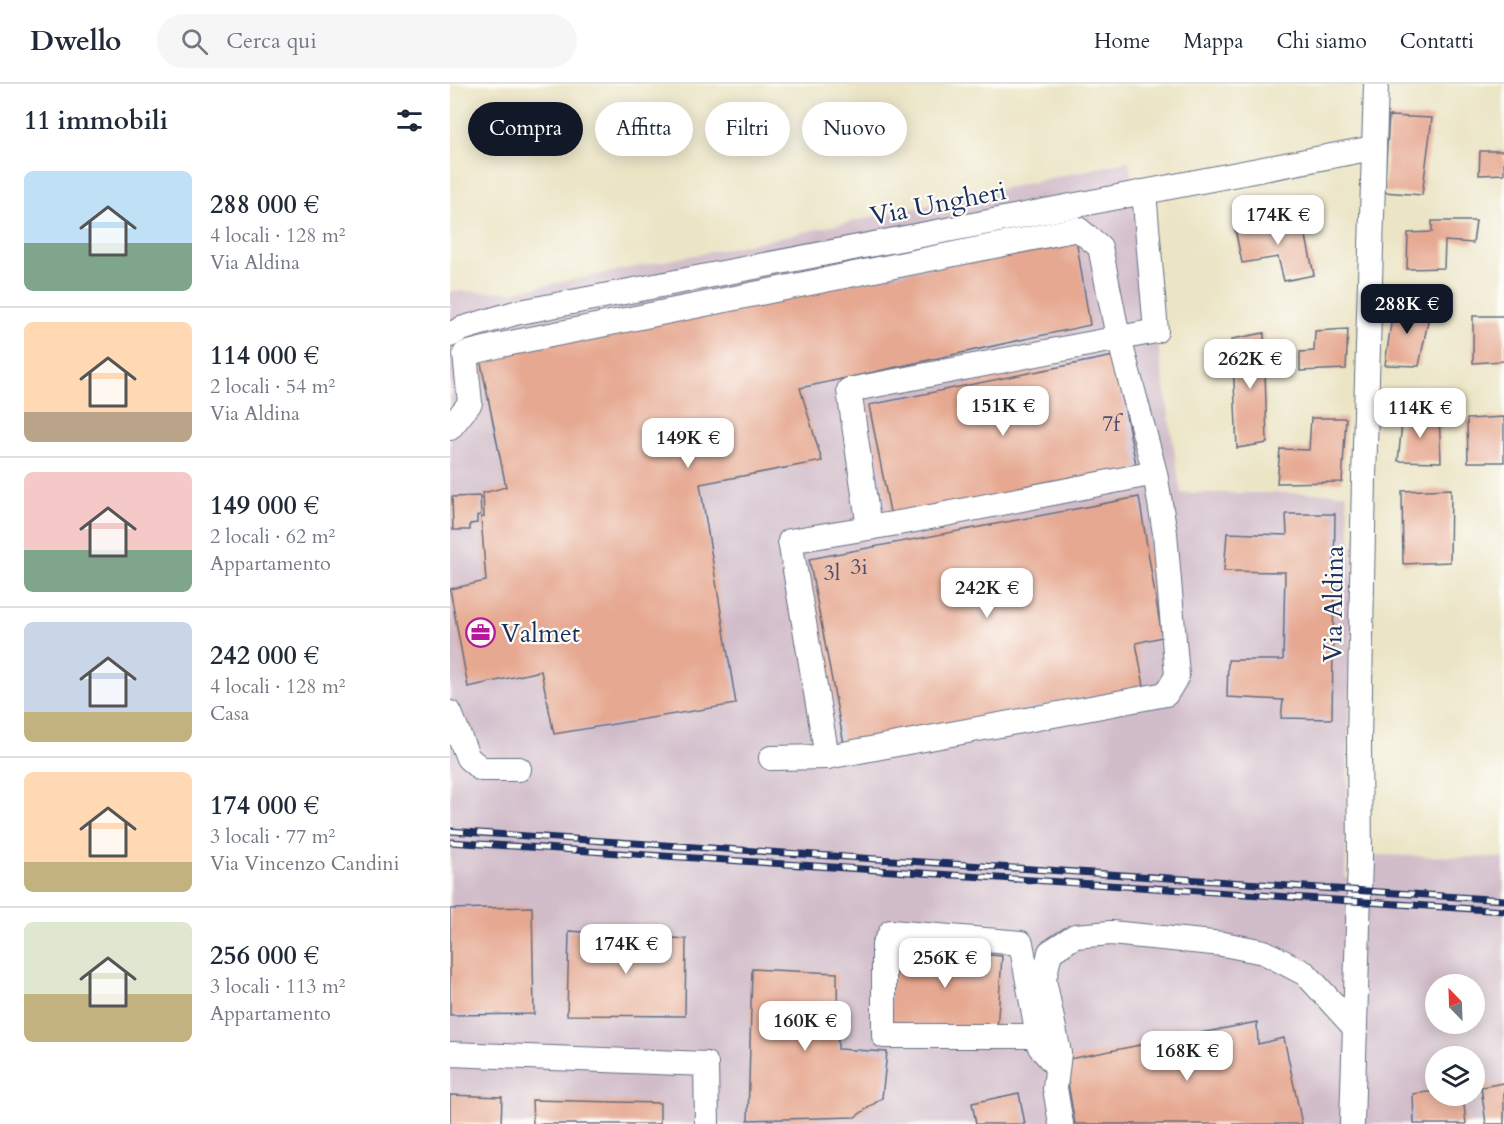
<!DOCTYPE html>
<html lang="it">
<head>
<meta charset="utf-8">
<style>
  :root { --surface:#fff; --page:#f6f6f7; --text:#1f2937; --muted:#747a83; --line:#e0e1e3; --accent:#111827 }
  body { margin:0; font-family:Cardo,serif; background:var(--page); color:var(--text); height:100vh; display:flex; flex-direction:column; font-size:22px; white-space:nowrap }
  * { box-sizing:border-box; margin:0 }
  p { font-size:20px; color:var(--muted) }
  .icon { flex:none; width:33px; height:33px; fill:none; stroke:currentColor; stroke-width:2; stroke-linecap:round; stroke-linejoin:round }
  .map { position:relative; flex:1; overflow:hidden }
  .side { display:flex; flex-direction:column; background:var(--surface); width:450px }
  .side>* { flex:none }
  .guide { position:absolute; left:18px; top:18px; width:570px; height:54px; display:flex; gap:12px }
  .needle { width:39px; rotate:337deg }
  .tools { position:absolute; left:975px; top:890px; display:grid; gap:12px }
  .tools a { display:grid; place-items:center; width:60px; height:60px; border-radius:50%; background:var(--surface); box-shadow:0 3px 15px #0003; font-size:30px }
  .price { position:absolute; translate:-50% -51px; padding:0 14px; border-radius:12px; background:#fff; color:#222; font-size:20px; line-height:39px; filter:drop-shadow(0 2px 3px #0008) }
  .price::after { content:''; position:absolute; left:50%; top:36px; width:18px; height:14px; margin-left:-9px; background:inherit; clip-path:polygon(0 0,100% 0,50% 100%) }
  .price.on { background:var(--accent); color:#fff }
  ul { padding:0; list-style:none }
  li { display:flex; align-items:center; gap:18px; height:150px; padding:0 24px }
  li+li { border-top:2px solid var(--line) }
  li span { display:grid; place-items:center; flex:none; width:168px; height:120px; border-radius:9px; color:#555 }
  li>.icon { margin-inline-start:auto }
  span .icon { width:72px; height:72px; fill:#fffc; stroke-width:1 }
  li b { font-size:26px }
  h2 { display:flex; justify-content:space-between; align-items:center; height:72px; padding:0 24px; font-size:26px }
  .tag { padding:0 21px; border-radius:27px; background:var(--surface); box-shadow:0 3px 15px #0003; font-size:21px; line-height:54px }
  .tag.on { background:var(--accent); color:#fff }
  header { display:flex; align-items:center; gap:36px; box-sizing:border-box; height:84px; padding:0 30px; background:var(--surface); border-bottom:2px solid var(--line) }
  header strong { font-size:28px }
  nav { display:flex; gap:33px; margin-inline-start:auto; font-size:21px }
  .search { width:420px; height:54px; background:var(--page); display:flex; align-items:center; gap:15px; box-sizing:border-box; padding:0 21px; border-radius:33px; color:var(--muted); font-size:22px }
  main { display:flex; flex:1; min-height:0 }
  .map>svg:first-child { display:block }
  .industrial { fill:#d1bdca; fill-rule:evenodd }
  .building { fill:#e6a891 }
  .lines { fill:none; stroke-linecap:round; stroke-linejoin:round }
  .minor-casing { stroke:#646e82; stroke-width:26 }
  .minor { stroke:#fff; stroke-width:24 }
  .rail-casing { stroke:#1b2f5e; stroke-width:7 }
  .rail { stroke:#fdfcf7; stroke-width:4.5; stroke-dasharray:14; stroke-linecap:butt }
  .labels { text-anchor:middle; stroke-width:4.5; stroke-linejoin:round; paint-order:stroke }
  .number-label { font-size:22px; fill:#4e4d6b }
  .street-label { font-size:26px; fill:#1b2f5e; stroke:#fdfcf7 }
  .poi-label { font-size:26px; fill:#1b2f5e; stroke:#fdfcf7; text-anchor:start }
</style>
</head>
<body>
<header>
<strong>Dwello</strong>
<div class="search"><svg class="icon" aria-label="search" viewBox="0 0 24 24"><circle cx="10" cy="10" r="6"/><path d="M15 15l6 6"/></svg>Cerca qui</div>
<nav><a>Home</a><a>Mappa</a><a>Chi siamo</a><a>Contatti</a></nav>
</header>
<main>
<section class="side">
<h2>11 immobili<svg class="icon" aria-label="filters" viewBox="0 0 24 24"><path d="M4 7h16M4 17h16"/><circle cx="9" cy="7" r="2"/><circle cx="15" cy="17" r="2"/></svg></h2>
<ul>
<li><span style="background:linear-gradient(#bfe0f5 60%,#7fa58c 0)"><svg class="icon" aria-label="home" viewBox="0 0 24 24"><path d="M3 11l9-7 9 7M6 9v11h12V9"/></svg></span><div><b>288 000 €</b><p>4 locali · 128 m²</p><p>Via Aldina</p></div></li>
<li><span style="background:linear-gradient(#ffd9b3 75%,#b9a48a 0)"><svg class="icon" aria-label="home" viewBox="0 0 24 24"><path d="M3 11l9-7 9 7M6 9v11h12V9"/></svg></span><div><b>114 000 €</b><p>2 locali · 54 m²</p><p>Via Aldina</p></div></li>
<li><span style="background:linear-gradient(#f6c9c9 65%,#7fa58c 0)"><svg class="icon" aria-label="home" viewBox="0 0 24 24"><path d="M3 11l9-7 9 7M6 9v11h12V9"/></svg></span><div><b>149 000 €</b><p>2 locali · 62 m²</p><p>Appartamento</p></div></li>
<li><span style="background:linear-gradient(#c9d6e8 75%,#c2b280 0)"><svg class="icon" aria-label="home" viewBox="0 0 24 24"><path d="M3 11l9-7 9 7M6 9v11h12V9"/></svg></span><div><b>242 000 €</b><p>4 locali · 128 m²</p><p>Casa</p></div></li>
<li><span style="background:linear-gradient(#ffd9b3 75%,#c2b280 0)"><svg class="icon" aria-label="home" viewBox="0 0 24 24"><path d="M3 11l9-7 9 7M6 9v11h12V9"/></svg></span><div><b>174 000 €</b><p>3 locali · 77 m²</p><p>Via Vincenzo Candini</p></div></li>
<li><span style="background:linear-gradient(#dfe7d0 60%,#c2b280 0)"><svg class="icon" aria-label="home" viewBox="0 0 24 24"><path d="M3 11l9-7 9 7M6 9v11h12V9"/></svg></span><div><b>256 000 €</b><p>3 locali · 113 m²</p><p>Appartamento</p></div></li>
</ul>
</section>
<div class="map">
<svg width="1054" height="1040" viewBox="0 0 1054 1040">
  <rect width="100%" height="100%" fill="#fdfcf7"/>
  <filter id="ink" filterUnits="userSpaceOnUse"><feTurbulence type="fractalNoise" baseFrequency=".0167" numOctaves="2"/><feDisplacementMap in="SourceGraphic" scale="12" xChannelSelector="R" yChannelSelector="G"/><feConvolveMatrix kernelMatrix="1 2 1 2 8 2 1 2 1" color-interpolation-filters="sRGB"/></filter>
  <filter id="wash" filterUnits="userSpaceOnUse"><feTurbulence type="fractalNoise" baseFrequency=".008" numOctaves="4" result="noise"/><feDisplacementMap in="SourceGraphic" scale="24" xChannelSelector="R" yChannelSelector="G"/><feGaussianBlur stdDeviation="1.35" result="paint"/><feColorMatrix in="noise" values="0 0 0 0 0 0 0 0 0 0 0 0 0 0 0 0 0 1.4 0 .05"/><feComposite in="paint" operator="in"/></filter>
  <g filter="url(#wash)">
    <rect width="100%" height="100%" fill="#ebe4c5"/>
    <path class="industrial" d="M679 77 731 409H896L903 480 895 794H925V771L1054 774V1040H0V207L62 208 313 157ZM986 900H1024V939H986ZM986 972H1024V1011H986Z"/>
    <g id="blocks">
      <g class="building">
        <polygon points="939,32 982,34 972,111 934,108"/>
        <polygon points="1030,67 1054,67 1054,90 1029,91"/>
        <polygon points="852,133 864,191 834,197 828,173 792,179 785,145"/>
        <polygon points="982,137 1026,137 1023,159 995,157 994,184 957,185 958,149 982,148"/>
        <polygon points="626,155 640,241 350,304 372,377 250,400 286,620 104,650 91,587 18,603 0,505 36,497 31,433 34,433 33,409 56,403 30,274"/>
        <polygon points="944,219 981,222 969,282 935,281"/>
        <polygon points="1023,232 1054,232 1054,277 1023,279"/>
        <polygon points="898,245 896,285 850,287 850,268 864,267 865,247"/>
        <polygon points="814,249 817,359 787,364 782,255"/>
        <polygon points="664,272 687,385 441,433 419,321"/>
        <polygon points="989,330 991,378 948,377 953,331"/>
        <polygon points="1054,333 1054,378 1018,378 1017,335"/>
        <polygon points="861,334 896,334 892,398 827,399 830,365 859,366"/>
        <polygon points="1001,405 1000,478 953,480 952,407"/>
        <polygon points="30,412 31,430 27,432 27,439 20,440 20,446 3,446 2,413"/>
        <polygon points="689,413 712,553 686,559 694,602 394,660 359,475"/>
        <polygon points="836,430 885,430 882,635 831,634 833,616 777,613 778,576 833,576 835,488 774,487 777,449 837,451"/>
        <polygon points="82,823 84,930 0,931 0,825"/>
        <polygon points="119,847 236,855 235,932 117,931"/>
        <polygon points="444,863 552,872 547,947 439,939"/>
        <polygon points="302,885 387,889 388,965 437,968 432,1014 405,1033 298,1036"/>
        <polygon points="807,938 808,960 834,954 852,1040 625,1040 614,976"/>
        <polygon points="1054,999 1054,1040 1036,1040 1031,1003"/>
        <polygon points="986,1007 986,1011 1013,1011 1016,1040 964,1040 963,1010"/>
        <polygon points="569,1009 575,1040 526,1040 522,1019"/>
        <polygon points="0,1011 52,1013 51,1040 0,1040"/>
        <polygon points="82,1016 210,1019 210,1040 83,1040"/>
      </g>
    </g>
  </g>
  <g filter="url(#ink)">
    <use href="#blocks" fill-opacity="0" stroke="#646e82" stroke-width="1.5"/>
    <g class="lines">
      <defs>
        <g id="minor">
          <polyline points="0,251 11,245 65,229 923,64"/>
          <polyline points="0,344 20,319 15,270 51,261 628,145 650,163 666,243 705,389 715,449 727,592 716,610 377,673 340,457 460,437 705,389"/>
          <polyline points="419,444 399,306 706,247 694,108"/>
          <polyline points="0,629 18,674 31,685 69,685"/>
          <polyline points="321,674 377,673"/>
          <polyline points="588,952 434,952 434,861 441,848 571,859 588,952 590,963 607,983"/>
          <polyline points="0,970 256,980 257,1040"/>
          <polyline points="611,1040 605,1004 609,969 594,896 600,868 625,852 661,849 773,860 814,868 856,890 905,944"/>
          <polyline points="902,1040 910,775 909,657 914,394 926,0"/>
        </g>
      </defs>
      <use href="#minor" class="minor-casing"/>
      <use href="#minor" class="minor"/>
      <defs>
        <g id="rail">
          <polyline points="0,747 1054,816"/>
          <polyline points="0,758 1054,827"/>
        </g>
      </defs>
      <use href="#rail" class="rail-casing"/>
      <use href="#rail" class="rail"/>
    </g>
  </g>
  <defs>
    <symbol id="office-ring" viewBox="-11 -11 22 22"><circle r="9.5" fill="#fdfcf7" stroke="#b5179e" stroke-width="1.5"/><path d="M-6-3h4V-5.5h4V-3h4V5H-6ZM-1-4.5V-3h2v-1.5ZM-6 0V1H6V0Z" fill="#b5179e"/></symbol>
  </defs>
  <g fill-rule="evenodd">
    <use href="#office-ring" x="14" y="532" width="33" height="33"/>
  </g>
  <g class="labels">
    <g class="number-label">
      <text x="661" y="347">7f</text>
      <text x="409" y="490">3i</text>
      <text x="382" y="496">3l</text>
    </g>
    <g class="street-label">
      <text transform="translate(488 119) rotate(-11)" y="9">Via Ungheri</text>
      <text transform="translate(883 520) rotate(-89)" y="9">Via Aldina</text>
    </g>
    <g class="poi-label">
      <text x="51" y="558">Valmet</text>
    </g>
  </g>
</svg>
<div class="tools">
<a><svg class="needle" viewBox="-14 -14 28 28"><path d="M0-13l5 13h-10z" fill="#e53935"/><path d="M0 13l5-13h-10z" fill="#747a83"/></svg></a>
<a><svg class="icon" aria-label="layers" viewBox="0 0 24 24"><path d="M12 4l9 5-9 5-9-5zM3 14l9 5 9-5"/></svg></a>
</div>
<b class="price" style="left:828px;top:162px">174K €</b>
<b class="price on" style="left:957px;top:251px">288K €</b>
<b class="price" style="left:800px;top:306px">262K €</b>
<b class="price" style="left:553px;top:353px">151K €</b>
<b class="price" style="left:970px;top:355px">114K €</b>
<b class="price" style="left:238px;top:385px">149K €</b>
<b class="price" style="left:537px;top:535px">242K €</b>
<b class="price" style="left:176px;top:891px">174K €</b>
<b class="price" style="left:495px;top:905px">256K €</b>
<b class="price" style="left:355px;top:968px">160K €</b>
<b class="price" style="left:737px;top:998px">168K €</b>
<div class="guide">
<a class="tag on">Compra</a>
<a class="tag">Affitta</a>
<a class="tag">Filtri</a>
<a class="tag">Nuovo</a>
</div>
</div>
</main>
</body>
</html>
